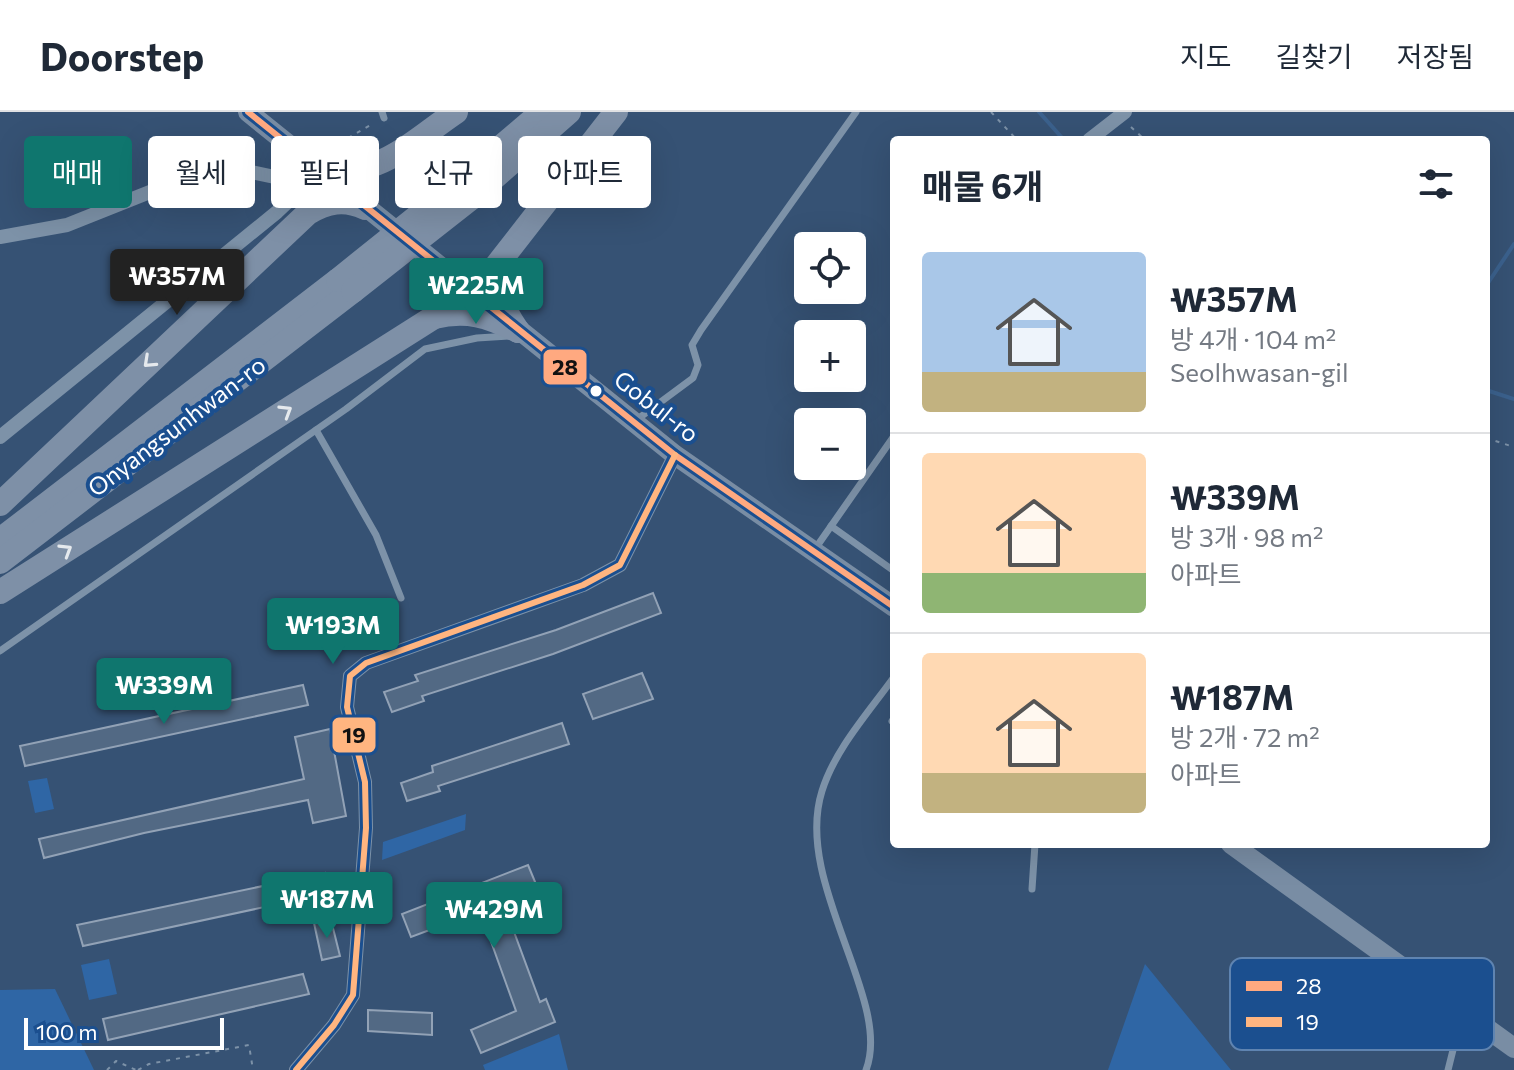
<!DOCTYPE html>
<html lang="ko">
<head>
<meta charset="utf-8">
<style>
  :root { --surface:#fff; --page:#f2f2f3; --text:#1f2937; --muted:#747a83; --line:#e0e1e3; --accent:#0f766e }
  body { margin:0; font-family:Commissioner,"Noto Sans KR",sans-serif; background:var(--page); color:var(--text); height:100vh; display:flex; flex-direction:column; font-size:30px; white-space:nowrap }
  * { box-sizing:border-box; margin:0 }
  p { font-size:26px; color:var(--muted) }
  .icon { flex:none; width:44px; height:44px; fill:none; stroke:currentColor; stroke-width:2; stroke-linecap:round; stroke-linejoin:round }
  .map { position:relative; flex:1; overflow:hidden }
  .drawer { position:absolute; left:890px; top:24px; width:600px; height:712px; display:flex; flex-direction:column; background:var(--surface); border-radius:8px; box-shadow:0 8px 32px #0002 }
  .drawer>* { flex:none }
  .banner { position:absolute; left:24px; top:24px; width:746px; height:72px; display:flex; gap:16px }
  .controls { position:absolute; left:794px; top:120px; display:grid; gap:16px }
  .controls a { display:grid; place-items:center; width:72px; height:72px; border-radius:8px; background:var(--surface); box-shadow:0 8px 32px #0002; font-size:40px }
  .scale { position:absolute; left:24px; bottom:20px; width:200px; box-sizing:border-box; padding-left:8px; border:4px solid #fff; border-top:0; font-size:22px; line-height:28px; white-space:nowrap; color:#fff; -webkit-text-stroke:6px #1b4f8f; paint-order:stroke }
  .price { position:absolute; translate:-50% -68px; padding:0 18px; border-radius:8px; background:var(--accent); color:#fff; font-size:26px; line-height:52px; filter:drop-shadow(0 2px 4px #0008) }
  .price::after { content:''; position:absolute; left:50%; top:48px; width:24px; height:18px; margin-left:-12px; background:inherit; clip-path:polygon(0 0,100% 0,50% 100%) }
  .price.active { background:#222; color:#fff }
  ul { padding:0; list-style:none }
  li { display:flex; align-items:center; gap:24px; height:200px; padding:0 32px }
  li+li { border-top:2px solid var(--line) }
  li span { display:grid; place-items:center; flex:none; width:224px; height:160px; border-radius:8px; color:#555 }
  li>.icon { margin-inline-start:auto }
  span .icon { width:96px; height:96px; fill:#fffc; stroke-width:1 }
  li b { font-size:34px }
  h2 { display:flex; justify-content:space-between; align-items:center; height:96px; padding:0 32px; font-size:34px }
  .chip { padding:0 28px; border-radius:8px; background:var(--surface); box-shadow:0 8px 32px #0002; font-size:28px; line-height:72px }
  .chip.active { background:var(--accent); color:#fff }
  header { display:flex; align-items:center; gap:48px; box-sizing:border-box; height:112px; padding:0 40px; background:var(--surface); border-bottom:2px solid var(--line) }
  header strong { font-size:38px }
  nav { display:flex; gap:44px; margin-inline-start:auto; font-size:28px }
  .map>svg:first-child { display:block }
  .green { fill:#2f66a5 }
  .lines { fill:none; stroke-linecap:round; stroke-linejoin:round }
  .stream { stroke:#3b618d; stroke-width:4 }
  .building { fill:#526984; stroke:#92a2b6; stroke-width:2 }
  .path { stroke:#7d92a8; stroke-width:2; stroke-dasharray:4 6; stroke-linecap:butt }
  .service { stroke:#7d92a8; stroke-width:7 }
  .minor { stroke:#7d92a8; stroke-width:14 }
  .secondary { stroke:#798da4; stroke-width:20 }
  .trunk { stroke:#7e90a7; stroke-width:24 }
  .trunk-bridge { stroke:#7e90a7; stroke-width:24 }
  .bus-1-casing { stroke:#1b4f8f; stroke-width:12 }
  .bus-2-casing { stroke:#1b4f8f; stroke-width:12 }
  .bus-1 { stroke:#ffa980; stroke-width:6 }
  .bus-2 { stroke:#ffb580; stroke-width:6 }
  .oneway { stroke:#e5e9ed }
  .bus-dot { fill:#fff; stroke:#1b4f8f; stroke-width:3 }
  .labels { text-anchor:middle; stroke-width:8; stroke-linejoin:round; paint-order:stroke }
  .street-label { font-size:24px; fill:#fff; stroke:#1b4f8f }
  .key { fill:#1b4f8f; stroke:#5f84b1; stroke-width:2 }
  .key-label { font-size:22px; fill:#fff }
  .line-badge { stroke:#1b4f8f; stroke-width:3 }
  .pale-badge-label { font-size:22px; text-anchor:middle; font-weight:bold; fill:#111 }
</style>
</head>
<body>
<header>
<strong>Doorstep</strong>
<nav><a>지도</a><a>길찾기</a><a>저장됨</a></nav>
</header>
<div class="map">
<svg width="1514" height="958" viewBox="0 0 1514 958">
  <rect width="100%" height="100%" fill="#365274"/>
  <g class="green">
    <polygon points="47,666 54,697 35,701 28,669"/>
    <polygon points="466,702 465,718 382,748 383,730"/>
    <polygon points="109,847 117,882 89,888 81,853"/>
    <polygon points="1145,852 1231,958 1108,958"/>
    <polygon points="55,877 94,958 0,958 0,878"/>
    <polygon points="559,922 568,958 485,958 483,953"/>
  </g>
  <g class="lines">
    <g class="stream">
      <polyline points="1039,0 1064,28"/>
      <polyline points="1486,174 1514,132"/>
      <polyline points="1486,278 1514,287"/>
    </g>
  </g>
  <g class="building">
    <polygon points="653,481 661,501 553,542 422,584 424,589 392,600 384,580 418,569 415,563 556,518"/>
    <polygon points="642,561 653,587 593,607 583,582"/>
    <polygon points="303,573 308,593 25,654 20,634"/>
    <polygon points="562,611 569,632 438,674 440,679 407,689 401,671 433,660 432,654"/>
    <polygon points="330,617 346,704 313,711 308,688 144,721 44,746 39,727 304,667 295,625"/>
    <polygon points="528,753 538,777 503,790 540,890 546,887 555,910 481,941 471,918 516,899 480,799 411,825 402,802"/>
    <polygon points="325,761 330,781 83,834 77,813"/>
    <polygon points="331,808 340,844 322,848 314,811"/>
    <polygon points="303,862 309,882 108,928 103,907"/>
    <polygon points="368,898 432,901 432,923 368,919"/>
  </g>
  <g class="lines">
    <g class="path">
      <polyline points="991,0 1017,28"/>
      <polyline points="1131,15 1145,28"/>
      <polyline points="331,36 374,11"/>
      <polyline points="1486,326 1514,335"/>
      <polyline points="107,958 116,949 136,958"/>
      <polyline points="138,958 149,952 249,933 253,958"/>
    </g>
    <g class="service">
      <polyline points="382,0 384,6"/>
      <polyline points="635,309 693,266 698,253 692,233 701,218 856,0"/>
      <polyline points="316,318 376,423 401,486"/>
      <polyline points="831,414 894,459"/>
      <polyline points="815,437 894,324"/>
      <polyline points="0,539 346,297 425,237 477,226 509,224"/>
      <polyline points="892,609 894,610"/>
      <polyline points="1032,777 1035,732"/>
      <path d="M866 958C893 888 793 771 822 679 835 637 869 600 894 565"/>
      <polyline points="1448,958 1454,934 1472,909"/>
    </g>
    <g class="minor">
      <polyline points="1089,28 1125,0"/>
      <polyline points="0,125 67,113 205,58 228,55 303,71"/>
      <polyline points="0,325 277,100 294,84 312,52"/>
      <polyline points="296,958 334,913 353,883 366,716 365,670 347,595 350,564 366,551 583,473 620,453 675,343"/>
    </g>
    <g class="secondary">
      <polyline points="248,0 675,343 894,495"/>
      <polyline points="1231,732 1514,936"/>
    </g>
    <g class="trunk">
      <path d="M312 52C371 74 410 31 456 0"/>
      <polyline points="454,75 542,0"/>
      <polyline points="470,87 569,0"/>
      <path d="M505 147C491 174 502 196 518 219"/>
      <path d="M434 205C467 197 488 204 518 219"/>
      <path d="M0 392 308 101C327 90 344 86 365 96"/>
      <polyline points="0,428 338,168"/>
      <polyline points="0,450 353,179"/>
      <polyline points="0,480 434,205 462,175 486,167 616,0"/>
    </g>
    <g class="trunk-bridge">
      <polyline points="338,168 454,75"/>
      <polyline points="353,179 470,87"/>
    </g>
    <defs>
      <polyline id="bus-1" points="248,0 675,343 894,495"/>
      <polyline id="bus-2" points="296,958 334,913 353,883 366,716 365,670 347,595 350,564 366,551 583,473 620,453 675,343"/>
    </defs>
    <use href="#bus-1" class="bus-1-casing"/>
    <use href="#bus-2" class="bus-2-casing"/>
    <use href="#bus-1" class="bus-1"/>
    <use href="#bus-2" class="bus-2"/>
  </g>
  <defs><path id="oneway-chevron" d="M-2-3.5L2.5 0L-2 3.5" fill="none" stroke-width="1.6" stroke-linecap="round" stroke-linejoin="round" transform="scale(2)"/></defs>
  <g class="oneway">
    <use href="#oneway-chevron" transform="translate(149 250) rotate(137)"/>
    <use href="#oneway-chevron" transform="translate(286 299) rotate(-32)"/>
    <use href="#oneway-chevron" transform="translate(66 438) rotate(-32)"/>
  </g>
  <circle class="bus-dot" cx="596" cy="279" r="7"/>
  <g class="labels">
    <g class="street-label">
      <text transform="translate(656 295) rotate(38)" y="8">Gobul-ro</text>
      <text transform="translate(177 315) rotate(-37)" y="8">Onyangsunhwan-ro</text>
    </g>
  </g>
  <rect x="1230" y="846" width="264" height="92" rx="12" class="key"/>
  <rect x="1246" y="869" width="36" height="10" fill="#ffa980"/>
  <rect x="1246" y="905" width="36" height="10" fill="#ffb580"/>
  <g class="key-label">
    <text x="1296" y="882">28</text>
    <text x="1296" y="918">19</text>
  </g>
  <g class="line-badge">
    <rect x="542" y="236" width="46" height="38" rx="8" fill="#ffa980"/>
    <rect x="331" y="604" width="46" height="38" rx="8" fill="#ffb580"/>
  </g>
  <g class="pale-badge-label">
    <text x="565" y="263">28</text>
    <text x="354" y="631">19</text>
  </g>
</svg>
<div class="controls">
<a><svg class="icon" aria-label="locate" viewBox="0 0 24 24"><circle cx="12" cy="12" r="6"/><path d="M12 2v4M12 18v4M2 12h4M18 12h4"/></svg></a>
<a>+</a>
<a>−</a>
</div>
<div class="scale">100 m</div>
<b class="price active" style="left:177px;top:205px">₩357M</b>
<b class="price" style="left:476px;top:214px">₩225M</b>
<b class="price" style="left:333px;top:554px">₩193M</b>
<b class="price" style="left:164px;top:614px">₩339M</b>
<b class="price" style="left:327px;top:828px">₩187M</b>
<b class="price" style="left:494px;top:838px">₩429M</b>
<div class="banner">
<a class="chip active">매매</a>
<a class="chip">월세</a>
<a class="chip">필터</a>
<a class="chip">신규</a>
<a class="chip">아파트</a>
</div>
<section class="drawer">
<h2>매물 6개<svg class="icon" aria-label="filters" viewBox="0 0 24 24"><path d="M4 7h16M4 17h16"/><circle cx="9" cy="7" r="2"/><circle cx="15" cy="17" r="2"/></svg></h2>
<ul>
<li><span style="background:linear-gradient(#a9c7e8 75%,#c2b280 0)"><svg class="icon" aria-label="home" viewBox="0 0 24 24"><path d="M3 11l9-7 9 7M6 9v11h12V9"/></svg></span><div><b>₩357M</b><p>방 4개 · 104 m²</p><p>Seolhwasan-gil</p></div></li>
<li><span style="background:linear-gradient(#ffd9b3 75%,#8fb573 0)"><svg class="icon" aria-label="home" viewBox="0 0 24 24"><path d="M3 11l9-7 9 7M6 9v11h12V9"/></svg></span><div><b>₩339M</b><p>방 3개 · 98 m²</p><p>아파트</p></div></li>
<li><span style="background:linear-gradient(#ffd9b3 75%,#c2b280 0)"><svg class="icon" aria-label="home" viewBox="0 0 24 24"><path d="M3 11l9-7 9 7M6 9v11h12V9"/></svg></span><div><b>₩187M</b><p>방 2개 · 72 m²</p><p>아파트</p></div></li>
</ul>
</section>
</div>
</body>
</html>
